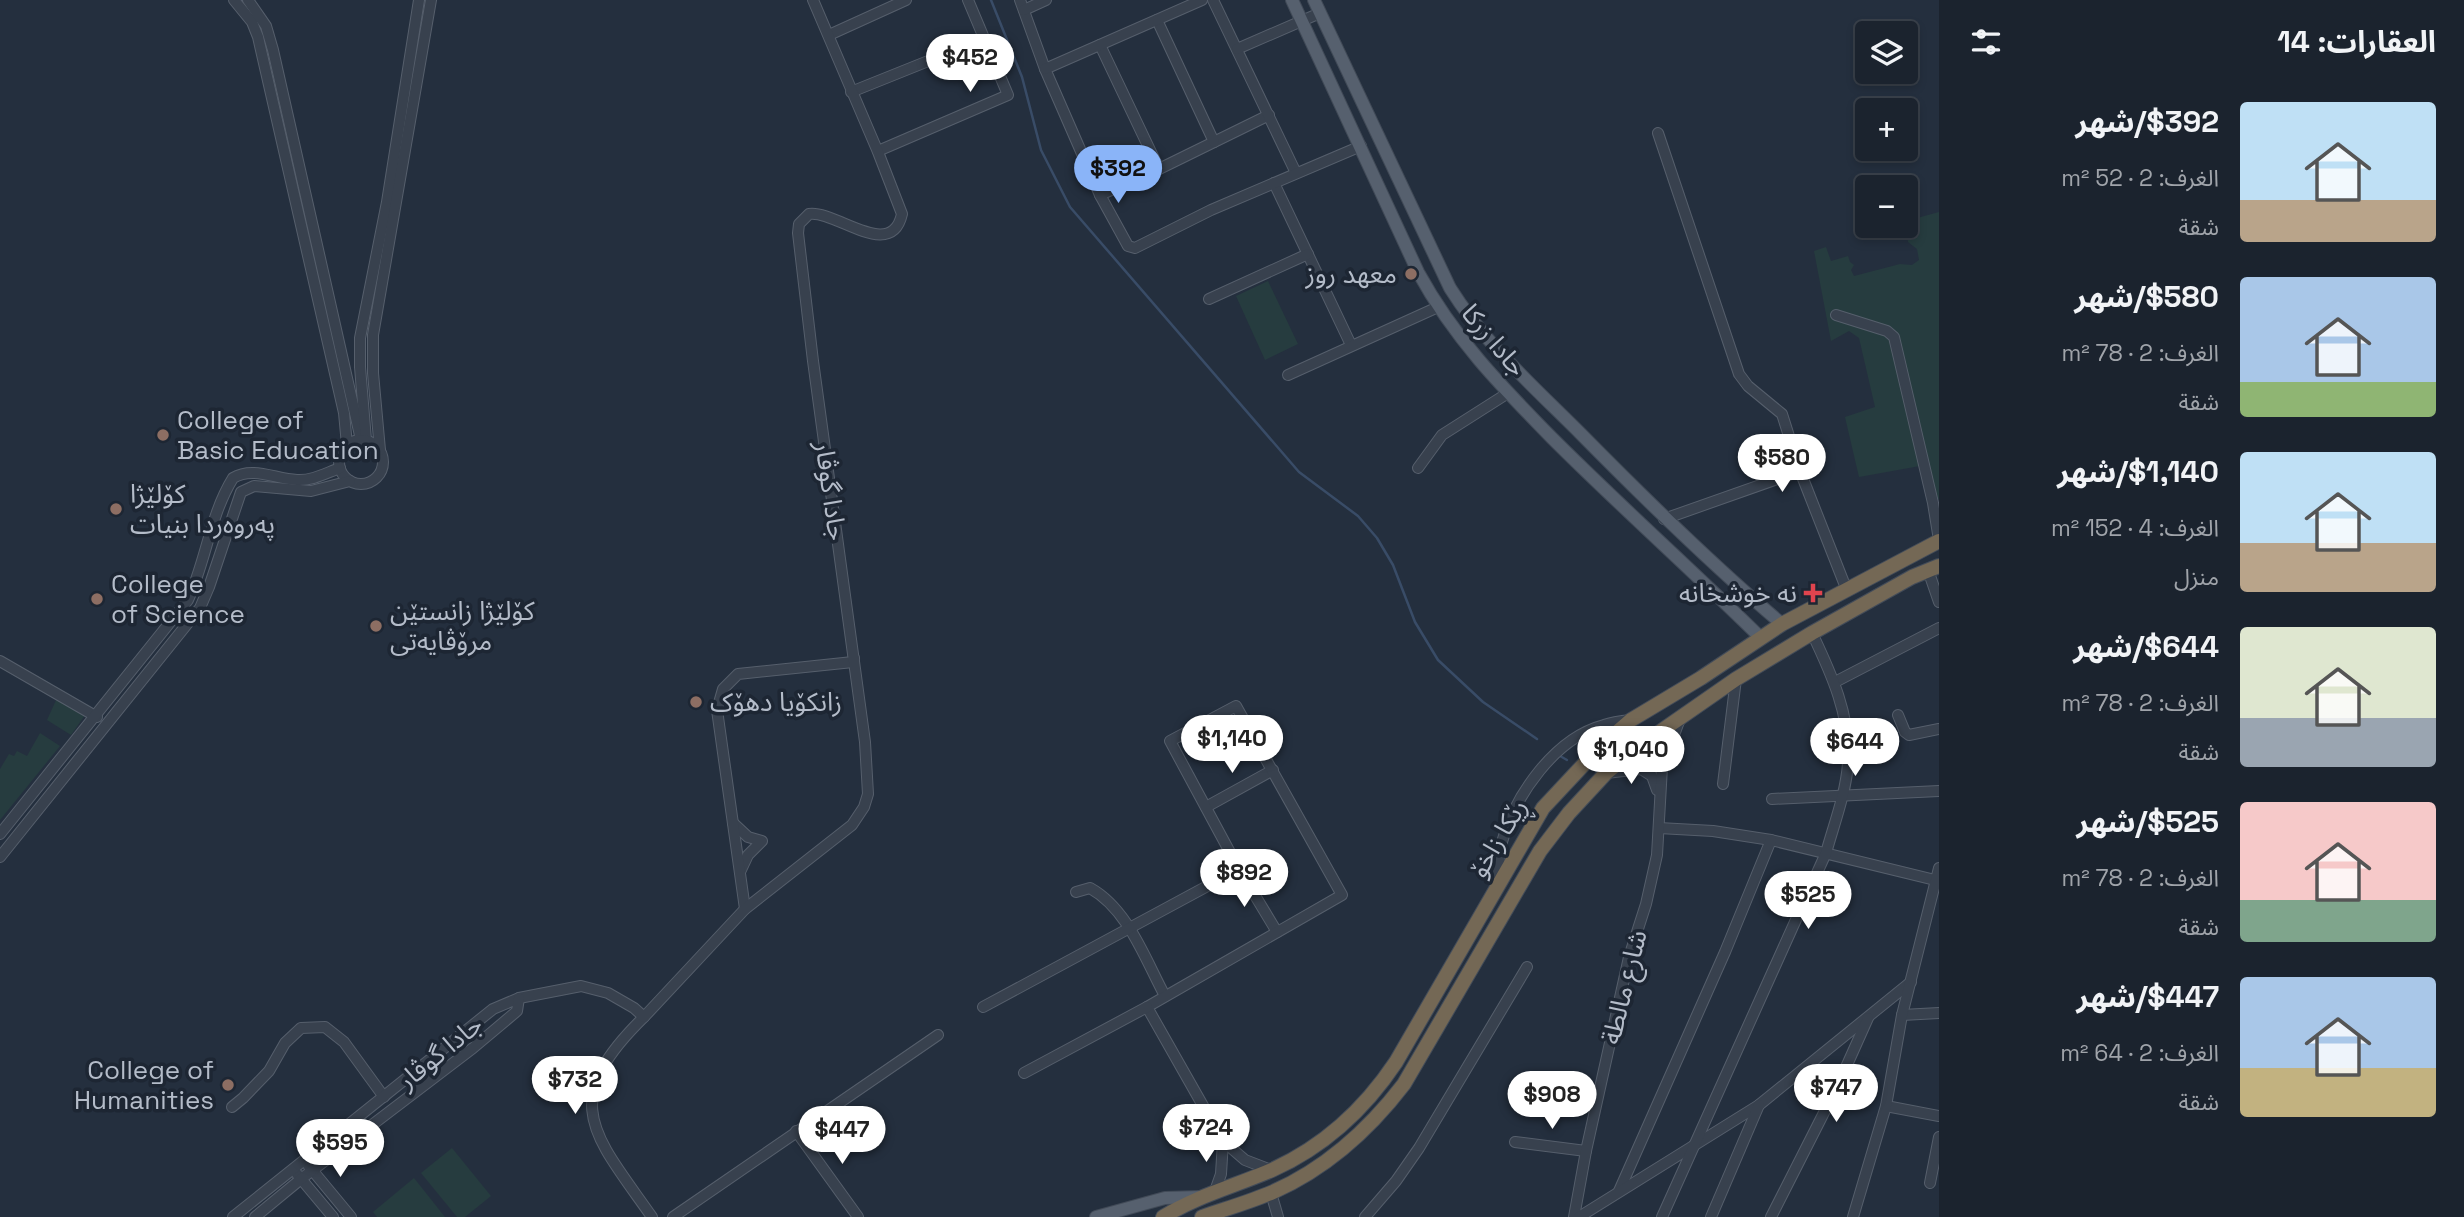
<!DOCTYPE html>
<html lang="ar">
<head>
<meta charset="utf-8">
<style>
  :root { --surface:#1b232e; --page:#282f3a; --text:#f1f3f6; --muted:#a0a4aa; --line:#39404a; --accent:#8ab4f8 }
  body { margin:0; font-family:"Space Grotesk","Noto Sans Arabic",sans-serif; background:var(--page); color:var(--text); direction:rtl; height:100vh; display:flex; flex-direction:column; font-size:26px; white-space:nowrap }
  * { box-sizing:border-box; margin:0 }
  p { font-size:23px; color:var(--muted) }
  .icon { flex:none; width:38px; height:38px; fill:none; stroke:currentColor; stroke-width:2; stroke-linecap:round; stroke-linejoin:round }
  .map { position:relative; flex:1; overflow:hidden; direction:ltr }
  .details { display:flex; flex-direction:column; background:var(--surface); width:525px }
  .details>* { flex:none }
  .buttons { position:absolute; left:1855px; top:21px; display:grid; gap:14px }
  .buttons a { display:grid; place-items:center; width:63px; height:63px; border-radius:7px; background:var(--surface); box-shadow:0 4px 10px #0003,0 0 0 2px var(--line); font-size:35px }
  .price { position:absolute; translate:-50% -60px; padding:0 16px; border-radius:24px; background:#fff; color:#222; font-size:23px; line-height:46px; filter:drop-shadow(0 2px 4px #0008) }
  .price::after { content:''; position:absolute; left:50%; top:42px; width:21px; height:16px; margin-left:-10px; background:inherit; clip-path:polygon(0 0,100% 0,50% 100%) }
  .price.current { background:var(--accent); color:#111 }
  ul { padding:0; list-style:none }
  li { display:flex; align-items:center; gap:21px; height:175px; padding:0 28px }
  li span { display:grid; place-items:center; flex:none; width:196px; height:140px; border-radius:7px; color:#555 }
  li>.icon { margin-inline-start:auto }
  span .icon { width:84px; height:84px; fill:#fffc; stroke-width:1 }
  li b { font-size:30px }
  h2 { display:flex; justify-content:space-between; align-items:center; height:84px; padding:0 28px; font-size:30px }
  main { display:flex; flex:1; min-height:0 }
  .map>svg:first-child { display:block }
  .green { fill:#263c3f }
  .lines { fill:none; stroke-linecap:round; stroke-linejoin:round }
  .stream { stroke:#394c67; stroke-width:2.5 }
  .minor-casing { stroke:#565f6c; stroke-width:12 }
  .major-casing { stroke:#414a57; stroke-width:14 }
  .highway-casing { stroke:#434c59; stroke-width:16 }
  .minor { stroke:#38414e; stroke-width:10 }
  .major { stroke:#56606e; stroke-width:12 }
  .highway { stroke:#746855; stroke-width:14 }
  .education-dot { fill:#8d6e63; stroke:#1d2633; stroke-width:2.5 }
  .health-dot { fill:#e0444e; stroke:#1d2633; stroke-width:2.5 }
  .labels { text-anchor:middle; stroke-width:7; stroke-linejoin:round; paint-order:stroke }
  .poi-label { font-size:26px; fill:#b4bcc9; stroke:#1d2633; text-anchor:start }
  .street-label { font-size:26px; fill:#b4bcc9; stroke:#1d2633 }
</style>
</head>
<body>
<main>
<section class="details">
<h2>العقارات: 14<svg class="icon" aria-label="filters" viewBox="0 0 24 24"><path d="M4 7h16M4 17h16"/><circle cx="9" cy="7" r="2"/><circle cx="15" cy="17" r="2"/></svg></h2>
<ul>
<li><span style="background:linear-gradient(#bfe0f5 70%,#b9a48a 0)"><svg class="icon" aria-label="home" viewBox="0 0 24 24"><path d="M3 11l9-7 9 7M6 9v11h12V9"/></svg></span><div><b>$392/شهر</b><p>الغرف: 2 · 52 m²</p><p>شقة</p></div></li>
<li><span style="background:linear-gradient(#a9c7e8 75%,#8fb573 0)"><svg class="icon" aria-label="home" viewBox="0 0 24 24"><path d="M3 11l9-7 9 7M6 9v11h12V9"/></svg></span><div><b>$580/شهر</b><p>الغرف: 2 · 78 m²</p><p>شقة</p></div></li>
<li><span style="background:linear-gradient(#bfe0f5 65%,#b9a48a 0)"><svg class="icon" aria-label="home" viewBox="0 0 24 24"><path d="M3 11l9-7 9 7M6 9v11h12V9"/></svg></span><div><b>$1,140/شهر</b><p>الغرف: 4 · 152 m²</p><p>منزل</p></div></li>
<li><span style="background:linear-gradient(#dfe7d0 65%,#9aa5b1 0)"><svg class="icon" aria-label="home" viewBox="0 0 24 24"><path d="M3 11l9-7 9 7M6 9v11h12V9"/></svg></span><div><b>$644/شهر</b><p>الغرف: 2 · 78 m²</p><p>شقة</p></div></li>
<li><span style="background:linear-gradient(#f6c9c9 70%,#7fa58c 0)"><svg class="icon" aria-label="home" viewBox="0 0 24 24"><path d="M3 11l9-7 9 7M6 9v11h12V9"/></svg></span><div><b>$525/شهر</b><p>الغرف: 2 · 78 m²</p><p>شقة</p></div></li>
<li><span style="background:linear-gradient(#a9c7e8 65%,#c2b280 0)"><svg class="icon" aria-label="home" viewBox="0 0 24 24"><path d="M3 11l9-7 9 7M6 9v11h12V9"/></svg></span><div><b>$447/شهر</b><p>الغرف: 2 · 64 m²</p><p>شقة</p></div></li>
</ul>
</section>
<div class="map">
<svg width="1939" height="1217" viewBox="0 0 1939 1217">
  <rect width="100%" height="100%" fill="#242f3e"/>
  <g class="green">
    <polygon points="1939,212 1939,499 1935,500 1920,466 1859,477 1845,417 1875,407 1859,338 1849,331 1831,341 1814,251 1826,247 1831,261 1848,256 1850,262 1854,265 1851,270 1854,276 1900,264 1912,265 1919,260 1917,249 1908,242 1907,235 1881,237 1872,229 1887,226 1906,226 1906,221"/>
    <polygon points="1268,281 1298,344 1265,360 1236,296"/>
    <polygon points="57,698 85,715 71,735 47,720"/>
    <polygon points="40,733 60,746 0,820 0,769 9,754 14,756 17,751 27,756"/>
    <polygon points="452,1148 491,1196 465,1217 457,1217 421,1173"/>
    <polygon points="414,1178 445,1217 377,1217 373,1212"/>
  </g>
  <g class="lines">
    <g class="stream">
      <polyline points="991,0 1022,77 1041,150 1070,207 1299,472 1358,516 1377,538 1393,565 1415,622 1438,660 1483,702 1537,739"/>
      <polyline points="1560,756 1567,760"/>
    </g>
    <defs>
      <g id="minor">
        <polyline points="234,0 252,22 258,37 344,413 347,445"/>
        <polyline points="248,0 266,26 273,50 361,440"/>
        <polyline points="1020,0 1045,69 1100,195 1159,169 1269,115"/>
        <polyline points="1213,0 1296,173"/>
        <polyline points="1024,10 1046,0"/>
        <polyline points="1157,20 1214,142"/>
        <polyline points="829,35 906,0"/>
        <polyline points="1100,45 1159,169"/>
        <polyline points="1237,49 1320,13"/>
        <polyline points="1045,69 1202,0"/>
        <polyline points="851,92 983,39"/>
        <polyline points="1658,133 1739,374 1748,386 1782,414 1800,471"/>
        <polyline points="878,151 1008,95 968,0"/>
        <polyline points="1274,183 1351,345"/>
        <polyline points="1100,195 1128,246 1135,248 1211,210 1361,146"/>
        <polyline points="1209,299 1308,254"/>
        <polyline points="1836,315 1887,331 1894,337 1933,503 1939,540"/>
        <polyline points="1288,375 1438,307"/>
        <polyline points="366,440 360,367 360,338 387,202 419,0"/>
        <circle cx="361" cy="462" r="22"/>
        <polyline points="380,450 373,373 373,335 431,0"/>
        <polyline points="1418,468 1442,435 1508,393"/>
        <polyline points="1664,519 1800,471 1846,588"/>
        <polyline points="1928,570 1939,602"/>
        <polyline points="0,661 97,717"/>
        <polyline points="1835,682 1939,628"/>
        <polyline points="1898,715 1905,732 1909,735 1939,729"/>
        <polyline points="1606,773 1641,769 1652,776 1657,790"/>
        <polyline points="1723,784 1736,679"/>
        <polyline points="1772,799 1939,791"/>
        <polyline points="1206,807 1273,770"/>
        <polyline points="733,823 748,837 762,841 748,855 740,872"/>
        <polyline points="1659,828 1713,831 1771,840 1935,880"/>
        <path d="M0 834 188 600C206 561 210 515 233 478 253 466 275 479 297 480 312 481 326 473 340 468"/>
        <polyline points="0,857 200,608 209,587 241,492 254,486 311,491 350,481"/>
        <polyline points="1239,869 1277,932"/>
        <path d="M1497 885C1498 871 1499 856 1502 842 1515 795 1555 738 1604 725 1613 722 1622 721 1631 720"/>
        <path d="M1076 892 1090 888C1128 909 1145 959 1165 996"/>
        <polyline points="745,909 717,710 723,689 738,674 853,662 854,658"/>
        <polyline points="983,1007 1239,869 1170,741 1236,706 1342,895 1147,1007 1223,1141 1245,1160 1271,1170"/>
        <polyline points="1902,1015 1939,1013"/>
        <path d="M644 1017C557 1102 593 1133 652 1217"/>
        <polyline points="1024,1073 1147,1007"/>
        <polyline points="1886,1106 1939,1116"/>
        <polyline points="232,1107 243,1098 269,1071 285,1043 301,1028 325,1027 344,1042 384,1097"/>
        <polyline points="796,1131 858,1217"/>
        <polyline points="1515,1142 1586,1151"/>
        <polyline points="308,1165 351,1217"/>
        <polyline points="297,1174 333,1217"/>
        <polyline points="1930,1183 1939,1137"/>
        <polyline points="1215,1191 1221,1174 1223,1141"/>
        <polyline points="1619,1191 1725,952 1771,840"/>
        <polyline points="1271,1193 1278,1217"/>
        <path d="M233 1217 493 1009 519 998 581 986 608 993 634 1008 644 1017 745 909 852 825 864 807 868 794 865 742 813 361 798 233 799 224 809 214C836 210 891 262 902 214L878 152 813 0"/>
        <polyline points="255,1217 301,1179 473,1048 517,1011 519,998"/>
        <polyline points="673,1217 938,1035"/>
        <polyline points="1365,1217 1396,1181 1419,1148 1527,967"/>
        <polyline points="1574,1217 1586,1151 1629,957 1646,904 1657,855 1662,767 1680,719"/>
        <polyline points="1579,1217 1759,1105 1911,982"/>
        <path d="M1662 1217 1826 853C1834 824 1846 793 1848 763 1851 716 1831 673 1812 633"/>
        <polyline points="1711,1217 1759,1105"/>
        <polyline points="1771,1217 1838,1085 1868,1018"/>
        <polyline points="1853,1217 1886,1106 1902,1015 1939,868"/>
      </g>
      <g id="major">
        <path d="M1292 0 1418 272C1454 338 1500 385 1552 438 1620 506 1692 570 1761 638"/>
        <path d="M1314 0 1450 288C1485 344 1534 387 1581 434 1646 500 1711 564 1782 624"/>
        <polyline points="1096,1217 1165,1198 1201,1197"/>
      </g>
      <g id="highway">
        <path d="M1163 1217C1197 1196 1235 1186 1272 1170 1325 1146 1364 1110 1396 1062L1543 808 1601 746 1631 720 1701 678 1782 624 1939 541"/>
        <path d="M1202 1217C1225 1209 1250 1202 1273 1192 1327 1168 1368 1131 1404 1084L1540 851 1569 813 1606 773 1641 745 1736 679 1812 633 1912 577 1939 566"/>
      </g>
    </defs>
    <use href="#minor" class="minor-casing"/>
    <use href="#major" class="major-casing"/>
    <use href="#highway" class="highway-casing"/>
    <use href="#minor" class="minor"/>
    <use href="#major" class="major"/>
    <use href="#highway" class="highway"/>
  </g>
  <g class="education-dot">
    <circle cx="1411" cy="274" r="7"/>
    <circle cx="163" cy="435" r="7"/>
    <circle cx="116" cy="509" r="7"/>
    <circle cx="97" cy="599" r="7"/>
    <circle cx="376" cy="626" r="7"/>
    <circle cx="696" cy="702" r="7"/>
    <circle cx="228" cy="1085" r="7"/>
  </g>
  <path class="health-dot" d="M1809.5 582.5h7v7h7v7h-7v7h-7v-7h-7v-7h7z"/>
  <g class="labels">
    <g class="poi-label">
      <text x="1397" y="283" text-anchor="end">معهد روز</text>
      <text x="177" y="429">College of<tspan x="177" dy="30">Basic Education</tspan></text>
      <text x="130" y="503">کۆلێژا<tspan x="130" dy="30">پەروەردا بنیات</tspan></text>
      <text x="111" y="593">College<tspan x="111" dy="30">of Science</tspan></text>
      <text x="1797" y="602" text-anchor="end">نه خوشخانه</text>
      <text x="390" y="620">كۆلێژا زانستێن<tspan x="390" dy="30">مرۆڤایەتی</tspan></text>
      <text x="710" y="711">زانکۆیا دهۆک</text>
      <text x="214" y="1079" text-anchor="end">College of<tspan x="214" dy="30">Humanities</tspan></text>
    </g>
    <g class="street-label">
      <text transform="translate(1494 340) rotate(50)" y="9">جادا زرکا</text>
      <text transform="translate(831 491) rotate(82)" y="9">جادا گوڤار</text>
      <text transform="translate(1498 838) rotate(-59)" y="9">ڕێکا زاخۆ</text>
      <text transform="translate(1624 987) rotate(-76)" y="9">شارع مالطة</text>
      <text transform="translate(440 1052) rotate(-39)" y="9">جادا گوڤار</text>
    </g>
  </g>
</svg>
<div class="buttons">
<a><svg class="icon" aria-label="layers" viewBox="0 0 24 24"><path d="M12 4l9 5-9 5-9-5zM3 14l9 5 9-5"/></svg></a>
<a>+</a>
<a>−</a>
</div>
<b class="price" style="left:970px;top:94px">$452</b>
<b class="price current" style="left:1118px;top:205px">$392</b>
<b class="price" style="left:1782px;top:494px">$580</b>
<b class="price" style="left:1232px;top:775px">$1,140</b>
<b class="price" style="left:1855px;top:778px">$644</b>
<b class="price" style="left:1631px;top:786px">$1,040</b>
<b class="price" style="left:1244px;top:909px">$892</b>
<b class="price" style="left:1808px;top:931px">$525</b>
<b class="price" style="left:575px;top:1116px">$732</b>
<b class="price" style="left:1836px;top:1124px">$747</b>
<b class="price" style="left:1552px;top:1131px">$908</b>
<b class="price" style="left:1206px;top:1164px">$724</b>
<b class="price" style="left:842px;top:1166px">$447</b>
<b class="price" style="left:340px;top:1179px">$595</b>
</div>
</main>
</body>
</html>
